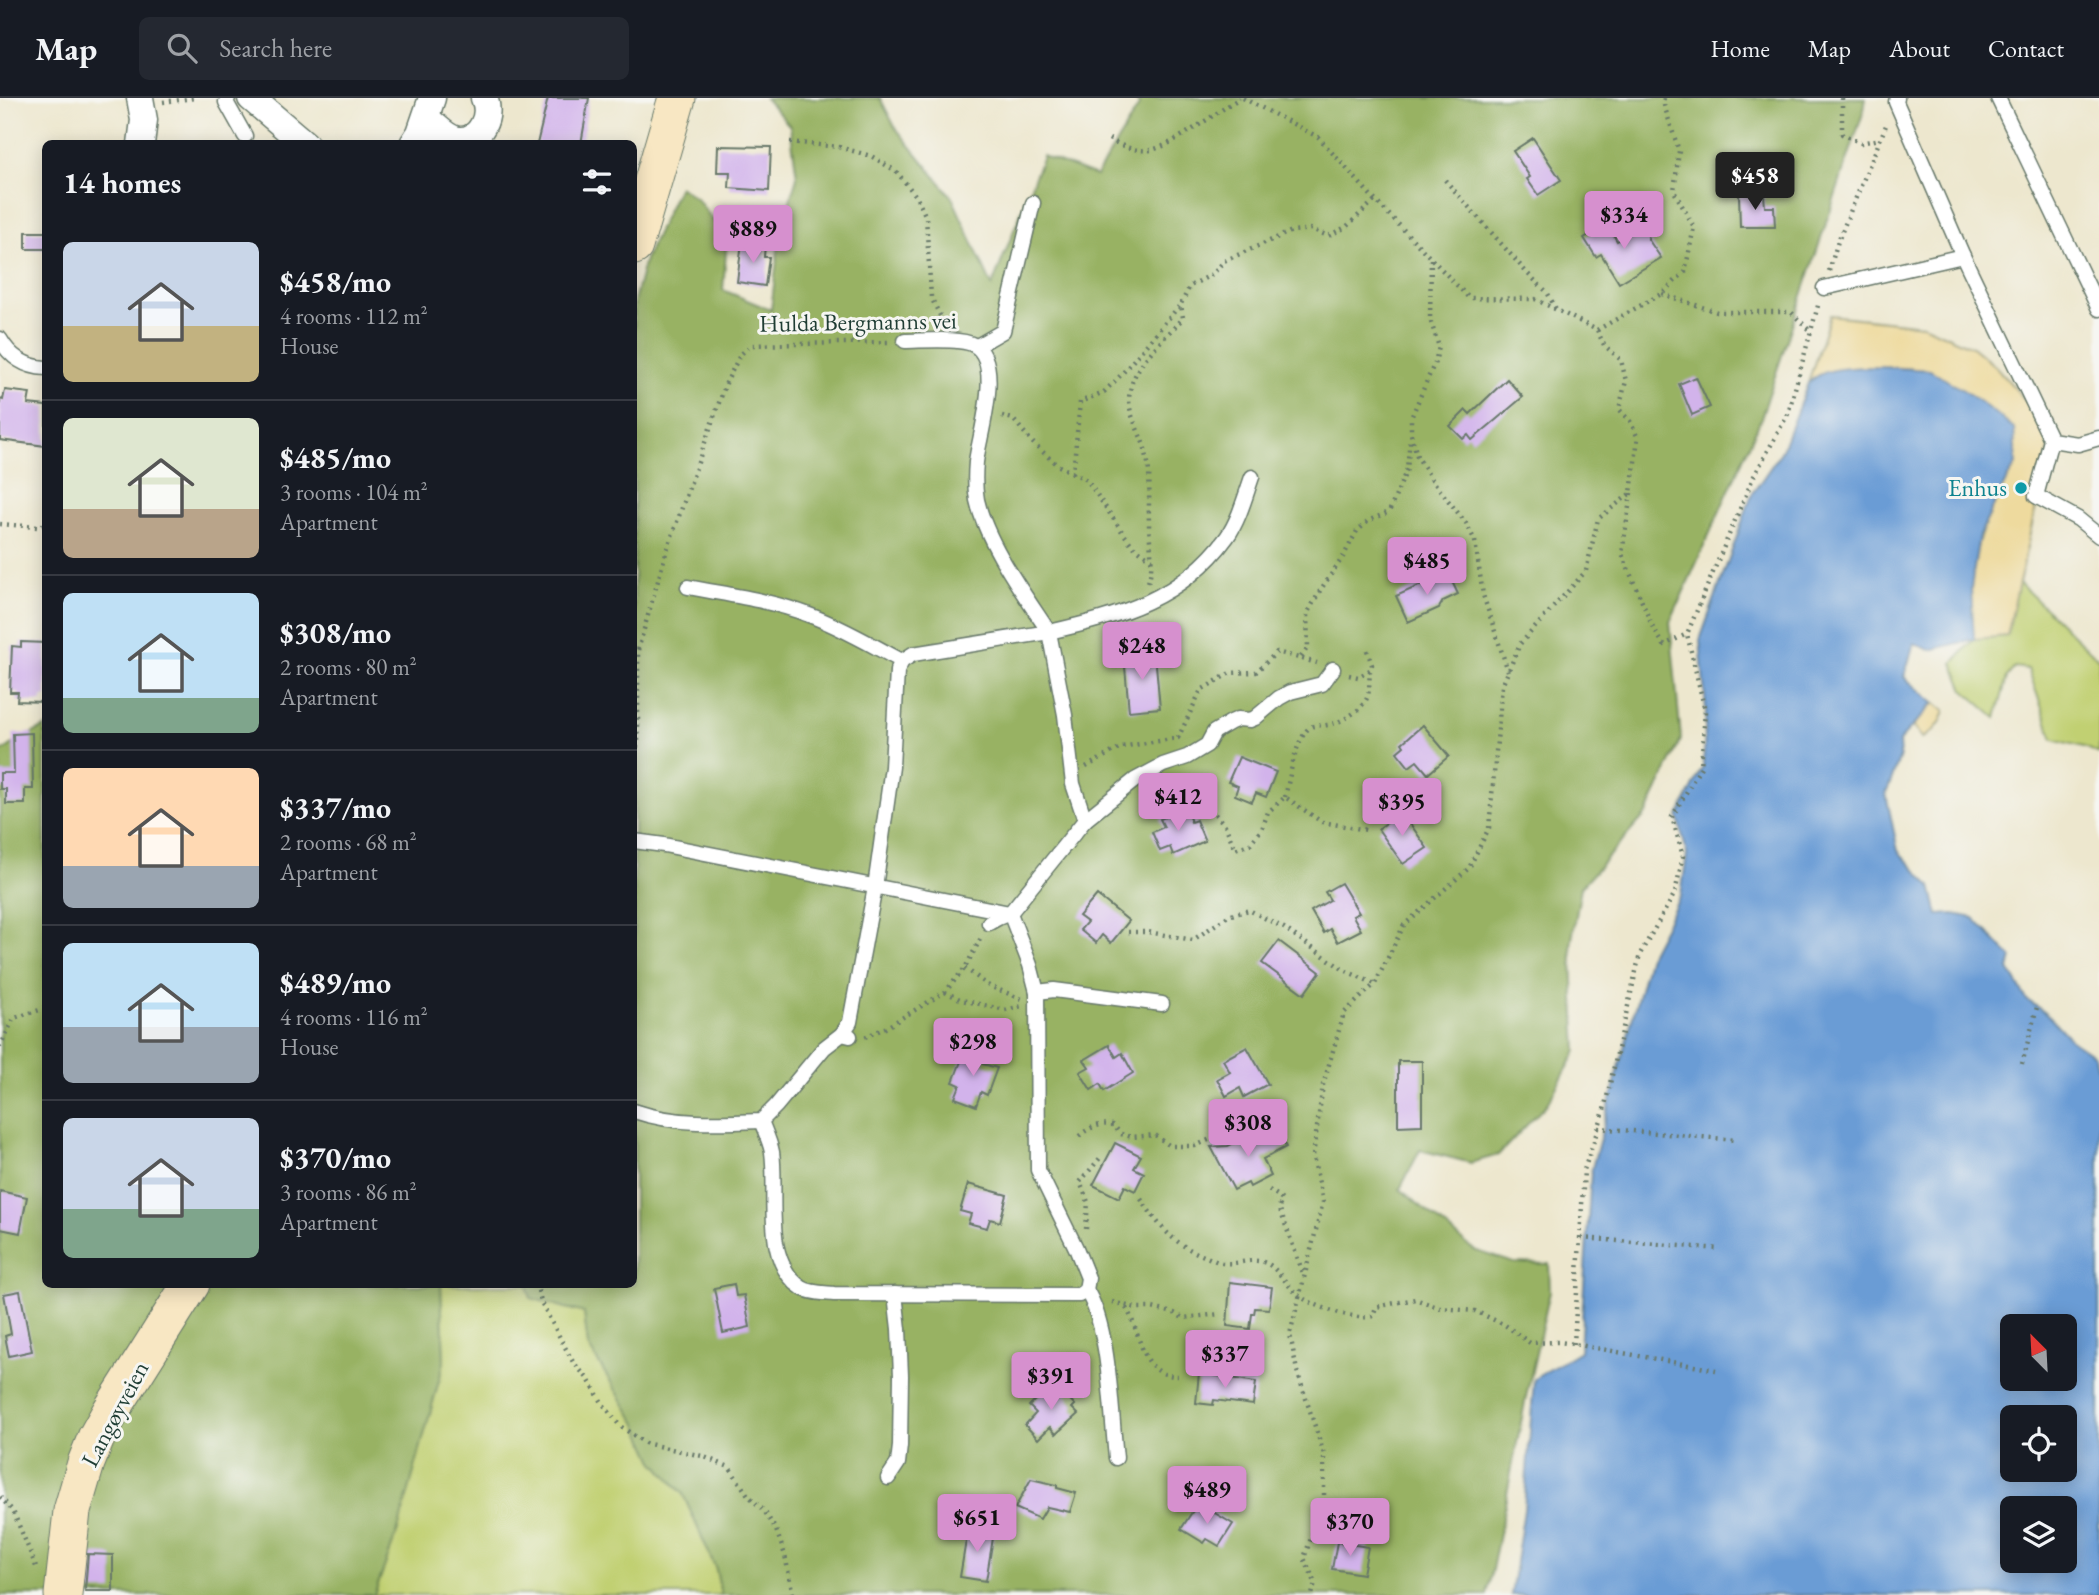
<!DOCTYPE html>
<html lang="en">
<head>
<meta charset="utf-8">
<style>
  :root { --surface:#171b24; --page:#242831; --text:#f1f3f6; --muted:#9ea1a6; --line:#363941; --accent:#d690ce }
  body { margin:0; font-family:"EB Garamond",serif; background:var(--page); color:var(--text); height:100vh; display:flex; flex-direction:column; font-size:26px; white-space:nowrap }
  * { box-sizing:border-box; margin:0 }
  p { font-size:23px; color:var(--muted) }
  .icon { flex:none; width:38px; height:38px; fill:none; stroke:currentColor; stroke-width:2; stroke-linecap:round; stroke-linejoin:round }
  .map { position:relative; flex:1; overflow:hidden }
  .sheet { position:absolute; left:42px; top:42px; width:595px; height:1148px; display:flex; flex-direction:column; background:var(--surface); border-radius:10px; box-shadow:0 4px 18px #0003 }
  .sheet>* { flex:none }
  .needle { width:46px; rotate:336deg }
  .controls { position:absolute; left:2000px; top:1216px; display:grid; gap:14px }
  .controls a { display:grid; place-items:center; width:77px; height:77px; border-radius:10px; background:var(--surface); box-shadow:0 4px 18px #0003; font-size:35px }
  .price { position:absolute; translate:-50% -60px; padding:0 16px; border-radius:7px; background:var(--accent); color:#111; font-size:23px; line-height:46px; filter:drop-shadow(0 2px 4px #0008) }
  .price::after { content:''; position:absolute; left:50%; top:42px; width:21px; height:16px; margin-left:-10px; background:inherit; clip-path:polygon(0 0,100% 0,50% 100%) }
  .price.current { background:#222; color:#fff }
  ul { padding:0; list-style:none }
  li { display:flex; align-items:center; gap:21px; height:175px; padding:0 21px }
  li+li { border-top:2px solid var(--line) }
  li span { display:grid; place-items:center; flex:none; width:196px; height:140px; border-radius:10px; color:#555 }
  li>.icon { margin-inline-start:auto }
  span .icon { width:84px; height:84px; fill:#fffc; stroke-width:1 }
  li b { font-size:30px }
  h2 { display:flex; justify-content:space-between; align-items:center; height:84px; padding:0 21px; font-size:30px }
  header { display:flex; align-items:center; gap:42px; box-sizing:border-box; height:98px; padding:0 35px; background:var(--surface); border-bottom:2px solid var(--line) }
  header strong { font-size:33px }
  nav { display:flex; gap:38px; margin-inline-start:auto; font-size:24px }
  .search { width:490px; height:63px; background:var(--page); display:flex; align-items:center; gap:18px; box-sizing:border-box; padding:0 24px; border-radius:10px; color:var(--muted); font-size:26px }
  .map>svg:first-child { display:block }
  .green { fill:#c1d072; stroke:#708653; stroke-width:2 }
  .forest { fill:#98b264; stroke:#5c784c; stroke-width:2 }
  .sand { fill:#eeda9e; stroke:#868c69; stroke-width:2 }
  .water { fill:#6b9cd5; stroke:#456c84; stroke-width:2; fill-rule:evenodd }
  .building { fill:#d2b3eb }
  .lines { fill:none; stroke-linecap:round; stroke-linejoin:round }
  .service-casing { stroke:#67786a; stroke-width:17 }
  .minor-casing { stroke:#67786a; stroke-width:29 }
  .secondary-casing { stroke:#67786a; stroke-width:39 }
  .path { stroke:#67786a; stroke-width:4.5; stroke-dasharray:2 5; stroke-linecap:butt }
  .service { stroke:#fff; stroke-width:14 }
  .minor { stroke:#fff; stroke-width:26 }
  .secondary { stroke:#f8e7c3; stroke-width:37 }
  .culture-dot { fill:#0f9aa8; stroke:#f6f6f2; stroke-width:2.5 }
  .labels { text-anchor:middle; stroke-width:6; stroke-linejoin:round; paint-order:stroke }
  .street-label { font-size:24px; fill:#1f3d34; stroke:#f6f6f2 }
  .culture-label { font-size:24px; fill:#0d838f; stroke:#f6f6f2; text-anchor:end }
</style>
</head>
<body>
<header>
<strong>Map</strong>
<div class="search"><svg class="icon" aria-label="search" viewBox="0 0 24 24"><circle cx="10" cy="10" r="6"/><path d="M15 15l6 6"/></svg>Search here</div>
<nav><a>Home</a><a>Map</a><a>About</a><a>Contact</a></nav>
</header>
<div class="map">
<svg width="2099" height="1497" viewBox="0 0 2099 1497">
  <rect width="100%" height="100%" fill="#f6f6f2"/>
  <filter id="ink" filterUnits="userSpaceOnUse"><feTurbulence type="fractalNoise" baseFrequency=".0143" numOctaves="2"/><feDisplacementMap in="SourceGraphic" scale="14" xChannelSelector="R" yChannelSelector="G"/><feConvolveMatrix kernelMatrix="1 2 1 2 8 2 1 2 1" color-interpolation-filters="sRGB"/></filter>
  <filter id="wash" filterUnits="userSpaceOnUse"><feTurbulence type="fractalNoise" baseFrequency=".00686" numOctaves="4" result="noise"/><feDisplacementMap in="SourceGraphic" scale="28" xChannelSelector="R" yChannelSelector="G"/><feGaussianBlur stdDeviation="1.57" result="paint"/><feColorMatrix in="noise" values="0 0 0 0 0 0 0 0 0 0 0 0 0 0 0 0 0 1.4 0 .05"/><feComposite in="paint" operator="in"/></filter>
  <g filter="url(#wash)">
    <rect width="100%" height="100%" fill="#ede7ce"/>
    <g class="green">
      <polygon points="2018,484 2099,562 2099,656 2087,650 2053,641 2028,571 2015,569 2007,579 1996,620 1964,592 1953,565 1974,541 2007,538"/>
      <polygon points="441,1187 527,1187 531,1200 584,1215 588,1248 636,1324 654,1363 683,1396 716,1471 721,1497 374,1497 398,1432 444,1264"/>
    </g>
    <g class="forest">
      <polygon points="765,0 880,0 895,29 952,99 992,188 1043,58 1096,78 1140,6 1133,0 1866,0 1864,12 1760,323 1670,524 1681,641 1647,715 1581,789 1571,847 1577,953 1547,1006 1498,1057 1471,1065 1420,1052 1400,1091 1474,1152 1514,1165 1549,1166 1550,1194 1526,1299 1487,1497 721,1497 716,1471 683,1396 654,1363 636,1324 588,1248 584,1215 531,1200 527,1187 634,1186 634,203 645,161 679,88 697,101 727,141 723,192 771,212 780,136 797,79 790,28"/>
      <polygon points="45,629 46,1186 441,1187 444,1264 398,1432 374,1497 0,1497 0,655 20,641"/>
    </g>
    <g class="sand">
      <path d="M1830 217 1923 227 1972 249 1995 268 2038 316 2051 342 2007 538 1974 541C1973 524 1970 507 1971 491 1972 447 1992 403 2016 367L1930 272C1899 270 1831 262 1808 285Z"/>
      <path d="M1934 605 1945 612C1942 625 1933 635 1922 640L1913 628Z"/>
    </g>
    <path class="water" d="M1882 269 1930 272 1968 295 2014 330 2016 367 2008 379 1979 438 1971 490 1974 541 1930 552 1914 545 1904 579 1934 605 1899 643 1900 659 1886 696 1898 753 1931 788 1938 817 1954 816 1974 820 2012 860 2009 871 2027 902 2046 915 2071 942 2095 958 2099 976V1497H1511L1524 1412 1534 1281 1580 1253 1591 1074 1649 858 1681 797 1687 756 1678 719 1703 669 1706 612 1700 542 1752 396 1781 354 1808 285C1826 267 1858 270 1882 269ZM2012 1228H2065V1281H2012ZM2012 1320H2065V1372H2012ZM2012 1410H2065V1463H2012Z"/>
    <g id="blocks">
      <g class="building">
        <polygon points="548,0 589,0 581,46 537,46"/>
        <polygon points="1533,40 1561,82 1538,97 1527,81 1530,79 1513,53"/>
        <polygon points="718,48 771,49 769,93 729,90 730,74 717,74"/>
        <polygon points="1739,96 1764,96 1765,109 1774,109 1775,129 1740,129"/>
        <polygon points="1650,123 1648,141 1661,160 1619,185 1601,156 1596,159 1584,140 1607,126 1617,143"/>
        <rect x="26" y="134" width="20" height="17"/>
        <polygon points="742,144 765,147 764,159 769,159 765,188 737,184"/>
        <polygon points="1696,279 1710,309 1692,317 1679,286"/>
        <polygon points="1507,281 1523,299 1472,342 1468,337 1463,341 1450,328 1466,312 1470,316"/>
        <polygon points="5,292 30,295 28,306 46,308 46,348 0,342 0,301 3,302"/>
        <polygon points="1448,475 1458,496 1443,503 1439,510 1408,524 1396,498"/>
        <polygon points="21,544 46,545 46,599 42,599 42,604 17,603 18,594 10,594 12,548 21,549"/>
        <polygon points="1155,556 1160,610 1129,613 1124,558"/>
        <polygon points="1423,627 1449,658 1428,676 1417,663 1409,669 1397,654 1404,648 1402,645"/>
        <polygon points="32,635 33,691 25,691 25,706 6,706 6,691 0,691 0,675 14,675 13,636"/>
        <polygon points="1239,659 1276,674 1266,699 1256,695 1252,704 1235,697 1238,688 1228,684"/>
        <polygon points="1186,711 1191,724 1196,722 1205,743 1173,757 1170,749 1160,753 1152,734 1164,729 1160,721"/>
        <polygon points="1402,714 1427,750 1403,766 1378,731"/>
        <polygon points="1341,785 1359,815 1353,818 1361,832 1338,844 1330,831 1324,835 1311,813 1330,802 1325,794"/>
        <polygon points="1097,797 1129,823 1111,845 1102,837 1096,845 1080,832 1087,824 1079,818"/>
        <polygon points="1279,843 1320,874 1304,896 1262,865"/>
        <polygon points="1109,947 1116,959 1122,955 1133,975 1104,993 1100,986 1091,992 1080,974 1089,969 1084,962"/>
        <polygon points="1247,949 1268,986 1244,999 1240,990 1226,998 1217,981 1230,974 1223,962"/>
        <polygon points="965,953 985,961 983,966 997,970 987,997 981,994 976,1008 955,1000 960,987 953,984"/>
        <polygon points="1398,963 1422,963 1422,1027 1398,1028"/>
        <polygon points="1277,1032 1286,1049 1263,1061 1271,1078 1250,1089 1248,1085 1234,1092 1211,1049 1228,1048 1250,1037 1253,1044"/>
        <polygon points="1115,1045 1141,1058 1134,1070 1144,1075 1135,1093 1125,1088 1119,1100 1093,1087"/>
        <polygon points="968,1086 1007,1097 1000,1124 990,1121 987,1130 968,1125 971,1116 960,1113"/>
        <polygon points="0,1093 27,1099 20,1135 0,1131"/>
        <polygon points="1230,1184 1272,1189 1269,1211 1255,1210 1254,1216 1252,1216 1250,1231 1227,1228"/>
        <polygon points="734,1186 736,1198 744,1197 750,1229 723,1235 714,1190"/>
        <polygon points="20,1193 32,1253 9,1258 5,1238 11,1236 4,1196"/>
        <polygon points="1199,1275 1256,1284 1253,1307 1214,1302 1213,1307 1196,1305"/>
        <polygon points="1051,1286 1062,1297 1064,1295 1075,1307 1072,1310 1078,1316 1056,1336 1050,1329 1038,1341 1025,1327 1036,1315 1029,1308"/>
        <polygon points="1031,1381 1057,1387 1057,1390 1076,1395 1070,1414 1047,1409 1040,1421 1015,1410"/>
        <polygon points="1198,1405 1233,1426 1219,1448 1207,1441 1204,1445 1181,1431"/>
        <polygon points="968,1430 994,1434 986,1483 960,1479"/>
        <polygon points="1337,1444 1368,1449 1363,1476 1332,1471"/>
        <polygon points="88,1456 113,1457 113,1493 85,1493"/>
      </g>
    </g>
  </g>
  <g filter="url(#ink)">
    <use href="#blocks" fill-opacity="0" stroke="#67786a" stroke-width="2"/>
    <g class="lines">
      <defs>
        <g id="service">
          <polyline points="228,0 226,4 245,38"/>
          <polyline points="1897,0 1896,4 1963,158 2051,342 2036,398 2078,421 2099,438"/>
          <polyline points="1998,0 2099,211"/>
          <polyline points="1824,190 1963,158"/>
          <path d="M0 241C10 259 25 269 46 270"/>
          <polyline points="977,248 1003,233 1033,105"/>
          <polyline points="2051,342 2078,346 2099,340"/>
          <path d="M688 489C728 497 770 502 809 517 842 529 871 547 902 563"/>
          <polyline points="1085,722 1135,682 1163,667 1187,659 1207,647 1214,634 1231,624 1238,621 1250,622 1255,620 1279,600 1290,594 1322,586 1333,571"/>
          <path d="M634 743 664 747 1010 815 1030 867 1037 894 1038 1072 1076 1150 1088 1180 1086 1192 1079 1197 834 1196C824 1195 810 1195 802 1190 761 1163 778 1094 772 1054 770 1044 765 1033 761 1023"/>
          <path d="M989 825 998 820 1010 815 1085 722 1073 686 1065 617 1049 534C1119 518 1182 501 1227 439 1239 422 1245 399 1252 379"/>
          <polyline points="1037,894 1054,892 1162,906"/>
          <path d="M842 936 850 924 875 789 892 669 897 573 902 563 913 556 1049 534C1024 496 987 446 977 402 975 391 975 375 976 364 979 338 1004 263 974 247 960 239 922 243 905 243"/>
          <path d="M634 1013C675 1027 718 1025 761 1023L776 1008 824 950 842 936 850 938"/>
          <path d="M1086 1192C1110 1228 1111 1315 1116 1360"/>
          <polyline points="888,1380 898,1365 900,1348 901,1278 899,1231 895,1196"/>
        </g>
        <g id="minor">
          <polyline points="140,0 144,22 141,46"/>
          <polyline points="251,0 305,46"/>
          <path d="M426 20C435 27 447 41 459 42 481 43 492 17 484 0"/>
          <polyline points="413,46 420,35 432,0"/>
        </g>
        <g id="secondary">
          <polyline points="634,148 677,0"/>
          <polyline points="63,1497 72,1413 86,1365 96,1340 111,1313 191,1186"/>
        </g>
      </defs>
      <use href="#service" class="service-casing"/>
      <use href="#minor" class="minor-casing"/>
      <use href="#secondary" class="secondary-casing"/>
      <g class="path">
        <polyline points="1243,0 1318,39 1375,102 1469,200 1535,201 1597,232 1604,247 1621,262 1626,283 1619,311 1630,323 1638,340 1631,395 1598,421 1586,473 1520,546 1502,588 1489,730 1469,770 1404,827 1375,886 1344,915 1323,987 1313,1058 1323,1104 1290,1236 1297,1273 1324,1356 1324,1404 1304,1460 1315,1484 1312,1497"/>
        <polyline points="1842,0 1842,36 1861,45 1880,41"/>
        <polyline points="163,4 194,0"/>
        <path d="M1109 41C1121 48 1136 54 1151 52 1173 48 1218 13 1240 0"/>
        <polyline points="790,44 839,49 871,58 896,73 916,98 926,119 931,199 943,224"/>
        <polyline points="1445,82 1527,175 1547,194 1556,211"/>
        <polyline points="1431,161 1430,221 1439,249 1435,264 1411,320 1411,336 1417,358 1432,382 1466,425 1475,443 1483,497 1508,573"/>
        <polyline points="1829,173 1838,143 1887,25"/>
        <polyline points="1662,196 1717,214 1791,214 1810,233"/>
        <polyline points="1597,232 1661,196 1685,174 1694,129 1674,93 1679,53 1663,4 1664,0"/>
        <polyline points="1002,318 1013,321 1033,345 1057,367 1073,375"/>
        <polyline points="1631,395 1622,456 1653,530 1664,547 1687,536"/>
        <polyline points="0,426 37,429 46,426"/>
        <polyline points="1152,462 1133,448 1123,435 1087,382 1073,375 1080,304 1104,294 1121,277 1180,207"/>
        <path d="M1148 484C1155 465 1149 445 1149 425 1148 402 1152 379 1146 355 1142 335 1125 315 1130 293 1135 264 1164 242 1183 220L1181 206 1190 188 1213 176 1224 163 1292 133 1311 131 1328 138 1346 129 1375 102"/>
        <polyline points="1301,559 1308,549 1307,516 1321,491 1343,459 1357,433 1370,422 1389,414 1407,371 1410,341"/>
        <polyline points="1349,577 1358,579 1370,572 1372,567 1367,552"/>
        <polyline points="634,656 638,646 638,552 666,455 726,285 740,257 751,247 888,244"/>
        <polyline points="1086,669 1121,649 1178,640 1201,592 1230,575 1256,574 1277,554 1317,565"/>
        <path d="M1285 699C1290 679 1294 648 1307 632 1313 625 1320 629 1327 627 1341 625 1361 613 1367 600 1370 593 1369 581 1370 573"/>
        <polyline points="1195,715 1213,714 1225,727 1235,751 1250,746 1262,731 1268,714 1285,699 1322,724 1367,732"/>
        <polyline points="1128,834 1148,834 1193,842 1228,818 1249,812 1284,830 1344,872 1375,886"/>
        <polyline points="965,870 989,888 1022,901"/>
        <polyline points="945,894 962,902 1005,912 1022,908"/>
        <polyline points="865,939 885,930 945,894 965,870 982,838"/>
        <polyline points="0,949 14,920 46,910"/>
        <polyline points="2022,966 2037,909"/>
        <polyline points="1598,1030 1736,1042"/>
        <path d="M1079 1038C1090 1029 1100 1025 1113 1027L1121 1036 1132 1039 1155 1037 1170 1048H1195L1213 1040 1228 1042 1250 1033"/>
        <polyline points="1269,1092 1277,1097 1282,1102 1279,1109 1304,1178"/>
        <path d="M1141 1101C1160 1129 1172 1145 1204 1158 1210 1160 1218 1165 1224 1165 1240 1167 1256 1157 1271 1168 1281 1176 1288 1188 1297 1196 1309 1207 1358 1224 1373 1218L1376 1209 1415 1201 1440 1210 1475 1213 1505 1227 1530 1245 1559 1244 1574 1246 1716 1272"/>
        <polyline points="1086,1131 1088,1104 1080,1084 1100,1060"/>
        <polyline points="1581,1140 1720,1151"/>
        <polyline points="536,1186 542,1206 573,1264 588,1281 603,1306 620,1328 645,1345 702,1358 729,1369 748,1397 765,1414 776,1432 785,1457 793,1497"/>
        <polyline points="1112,1204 1136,1210 1152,1210 1174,1215 1183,1220 1220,1216"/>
        <path d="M1126 1210C1142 1234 1139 1278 1178 1278"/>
        <polyline points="1574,1246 1584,1072 1603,1016 1640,856 1675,795 1683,758 1672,719 1701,669 1705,613 1687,536 1753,380 1788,316 1819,204"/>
        <polyline points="0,1399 13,1413 37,1471"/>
      </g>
      <use href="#service" class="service"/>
      <use href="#minor" class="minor"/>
      <use href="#secondary" class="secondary"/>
    </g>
  </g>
  <circle class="culture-dot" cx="2021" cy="390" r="7"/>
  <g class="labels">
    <g class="street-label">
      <text transform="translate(858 224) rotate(-1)" y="8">Hulda Bergmanns vei</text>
      <text transform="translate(115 1316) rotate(-62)" y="8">Langøyveien</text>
    </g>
    <g class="culture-label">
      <text x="2007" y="398">Enhus</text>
    </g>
  </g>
</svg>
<div class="controls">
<a><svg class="needle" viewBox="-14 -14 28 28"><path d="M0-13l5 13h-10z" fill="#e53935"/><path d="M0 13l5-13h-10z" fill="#9ea1a6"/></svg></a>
<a><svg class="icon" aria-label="locate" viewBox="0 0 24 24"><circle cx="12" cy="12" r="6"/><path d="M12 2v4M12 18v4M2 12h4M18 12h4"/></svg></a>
<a><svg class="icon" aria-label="layers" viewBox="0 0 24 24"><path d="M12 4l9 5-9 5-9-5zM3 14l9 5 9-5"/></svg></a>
</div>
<b class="price current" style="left:1755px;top:114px">$458</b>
<b class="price" style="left:1624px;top:153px">$334</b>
<b class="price" style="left:753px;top:167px">$889</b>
<b class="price" style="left:1427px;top:499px">$485</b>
<b class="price" style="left:1142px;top:584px">$248</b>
<b class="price" style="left:1178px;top:735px">$412</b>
<b class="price" style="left:1402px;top:740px">$395</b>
<b class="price" style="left:973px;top:980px">$298</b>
<b class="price" style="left:1248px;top:1061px">$308</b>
<b class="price" style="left:1225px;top:1292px">$337</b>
<b class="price" style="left:1051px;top:1314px">$391</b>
<b class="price" style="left:1207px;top:1428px">$489</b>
<b class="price" style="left:977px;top:1456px">$651</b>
<b class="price" style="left:1350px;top:1460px">$370</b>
<section class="sheet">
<h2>14 homes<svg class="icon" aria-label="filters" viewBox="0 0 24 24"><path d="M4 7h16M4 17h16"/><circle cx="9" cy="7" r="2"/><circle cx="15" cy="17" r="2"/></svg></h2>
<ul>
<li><span style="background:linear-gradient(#c9d6e8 60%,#c2b280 0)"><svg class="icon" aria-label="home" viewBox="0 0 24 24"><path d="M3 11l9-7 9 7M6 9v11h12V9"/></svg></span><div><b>$458/mo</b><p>4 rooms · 112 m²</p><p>House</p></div></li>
<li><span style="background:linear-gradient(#dfe7d0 65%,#b9a48a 0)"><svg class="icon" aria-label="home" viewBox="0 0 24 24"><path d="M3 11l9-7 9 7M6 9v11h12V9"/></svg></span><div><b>$485/mo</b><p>3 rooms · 104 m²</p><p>Apartment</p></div></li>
<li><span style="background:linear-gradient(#bfe0f5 75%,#7fa58c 0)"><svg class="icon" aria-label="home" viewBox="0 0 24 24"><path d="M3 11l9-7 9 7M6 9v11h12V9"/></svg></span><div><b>$308/mo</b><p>2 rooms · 80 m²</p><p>Apartment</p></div></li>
<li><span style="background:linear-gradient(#ffd9b3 70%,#9aa5b1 0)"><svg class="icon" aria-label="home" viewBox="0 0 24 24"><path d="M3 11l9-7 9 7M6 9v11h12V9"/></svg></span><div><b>$337/mo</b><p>2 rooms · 68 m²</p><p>Apartment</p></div></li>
<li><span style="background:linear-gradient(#bfe0f5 60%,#9aa5b1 0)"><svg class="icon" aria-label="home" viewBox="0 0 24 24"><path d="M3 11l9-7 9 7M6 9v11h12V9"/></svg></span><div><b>$489/mo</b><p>4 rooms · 116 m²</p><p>House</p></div></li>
<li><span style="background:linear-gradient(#c9d6e8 65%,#7fa58c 0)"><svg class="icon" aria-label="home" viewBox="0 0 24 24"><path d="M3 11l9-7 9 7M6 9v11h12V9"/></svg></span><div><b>$370/mo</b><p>3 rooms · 86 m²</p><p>Apartment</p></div></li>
</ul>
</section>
</div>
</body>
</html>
